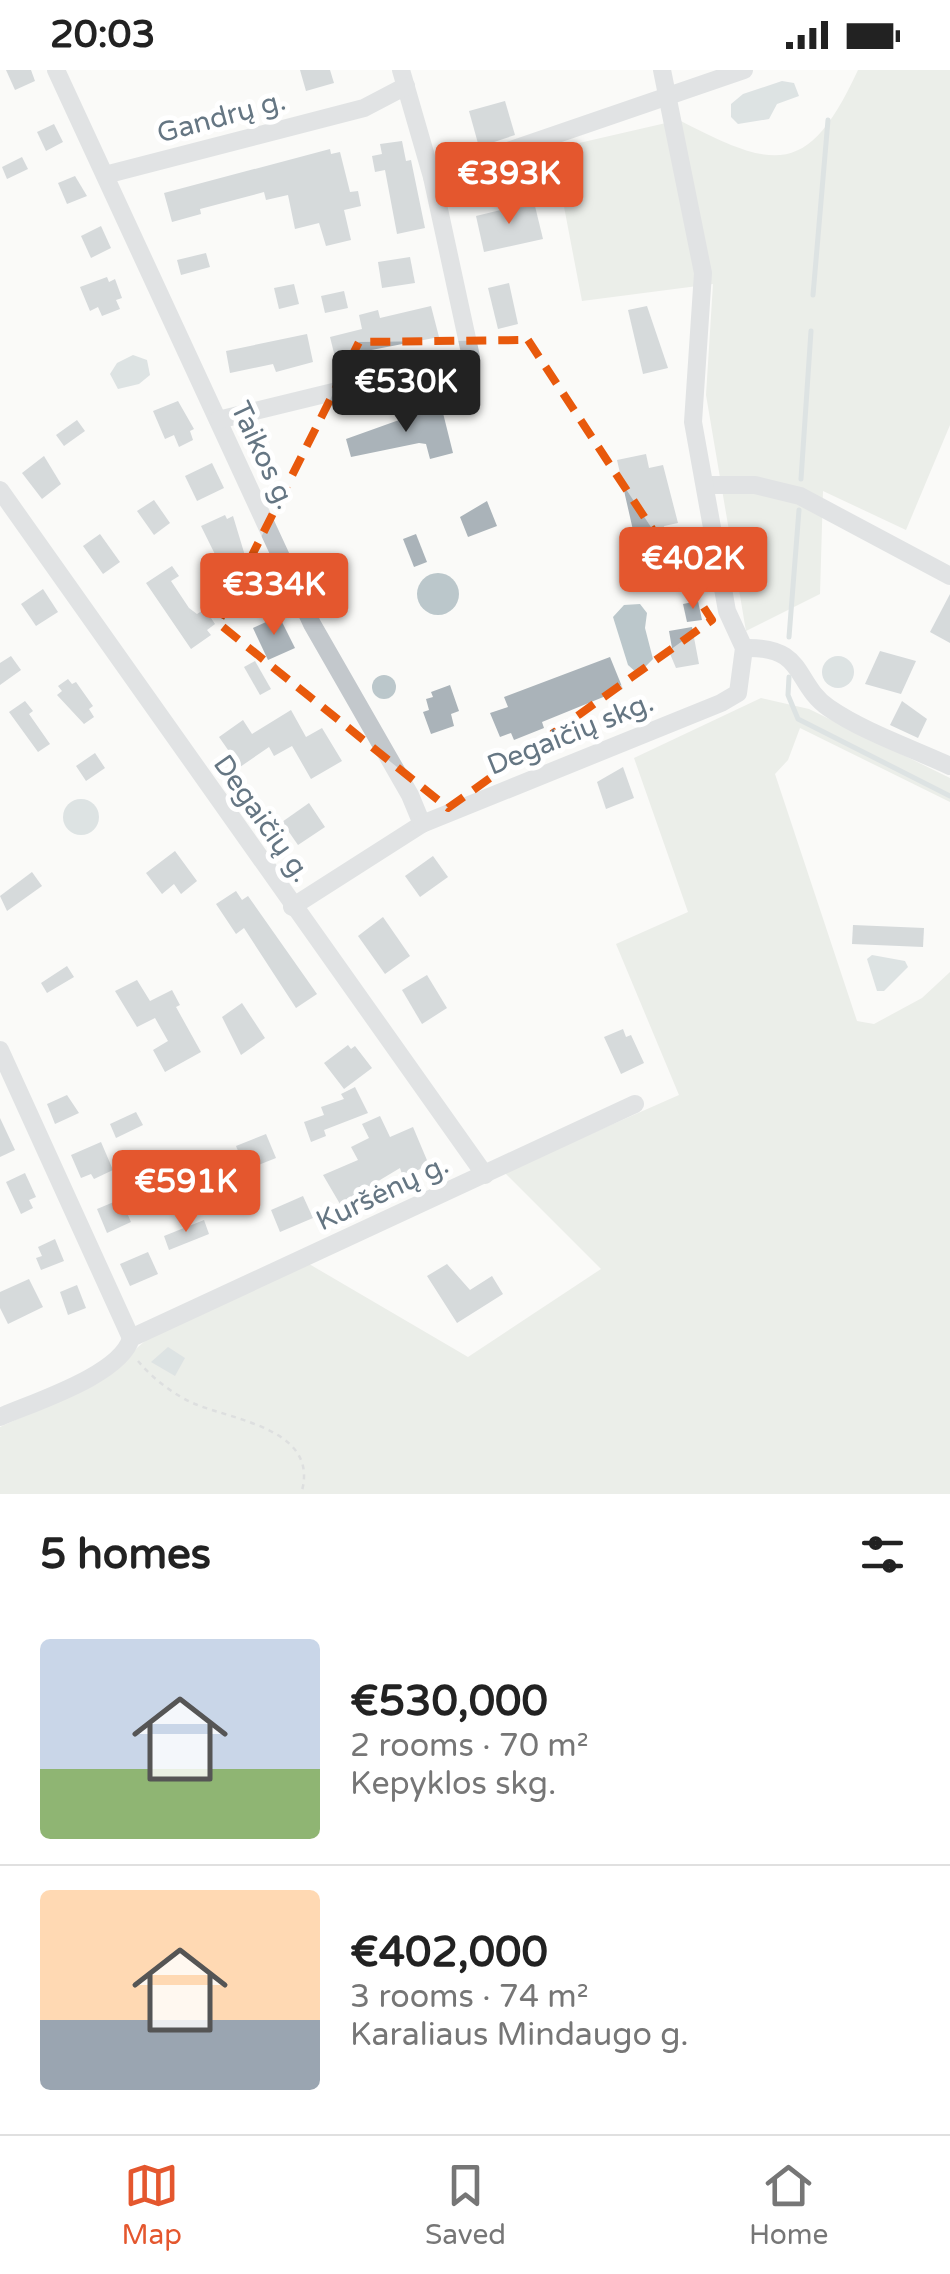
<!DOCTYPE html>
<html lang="en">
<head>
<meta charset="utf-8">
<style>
  :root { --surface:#fff; --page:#f6f6f6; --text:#222; --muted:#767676; --line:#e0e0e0; --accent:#e4572e }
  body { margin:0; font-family:"Varela Round",sans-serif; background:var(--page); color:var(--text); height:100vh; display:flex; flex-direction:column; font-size:38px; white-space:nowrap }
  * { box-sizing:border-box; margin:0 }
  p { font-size:32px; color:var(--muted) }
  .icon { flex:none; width:55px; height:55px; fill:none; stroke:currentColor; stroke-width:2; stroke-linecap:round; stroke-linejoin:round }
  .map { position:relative; height:1424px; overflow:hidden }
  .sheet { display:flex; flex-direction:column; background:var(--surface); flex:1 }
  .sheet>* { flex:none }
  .price { position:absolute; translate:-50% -85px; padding:0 22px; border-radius:10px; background:var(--accent); color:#fff; font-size:32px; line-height:65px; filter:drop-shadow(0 2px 5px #0008) }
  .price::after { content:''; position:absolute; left:50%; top:60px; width:30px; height:22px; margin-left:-15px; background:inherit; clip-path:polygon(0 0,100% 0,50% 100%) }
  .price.current { background:#222; color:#fff }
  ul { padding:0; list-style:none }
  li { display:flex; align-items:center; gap:30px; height:250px; padding:0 40px }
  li+li { border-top:2px solid var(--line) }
  li span { display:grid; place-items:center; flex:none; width:280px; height:200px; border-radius:10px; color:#555 }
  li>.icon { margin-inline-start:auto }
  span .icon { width:120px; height:120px; fill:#fffc; stroke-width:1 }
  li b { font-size:42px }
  h2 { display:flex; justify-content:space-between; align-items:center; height:120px; padding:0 40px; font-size:42px }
  .status { display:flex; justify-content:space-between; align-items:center; height:70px; padding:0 50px; background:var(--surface); direction:ltr }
  .status svg { height:28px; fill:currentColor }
  .tab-bar { display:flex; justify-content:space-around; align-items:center; height:140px; border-top:2px solid var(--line); background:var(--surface); font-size:28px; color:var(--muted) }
  .tab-bar a { display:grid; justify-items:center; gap:5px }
  .tab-bar .current { color:var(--accent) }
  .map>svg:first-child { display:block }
  .green { fill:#dadfd7 }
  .water { fill:#bbc7cb }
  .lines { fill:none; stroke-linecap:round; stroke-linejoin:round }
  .stream { stroke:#bbc7cb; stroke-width:5 }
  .building { fill:#aab3b9 }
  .path { stroke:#bbbfc2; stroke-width:2.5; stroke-dasharray:5 5; stroke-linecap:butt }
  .minor { stroke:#c3c8cc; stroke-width:18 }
  .marked { fill:none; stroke:#e8590c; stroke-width:8; stroke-dasharray:20 12; stroke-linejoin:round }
  .labels { text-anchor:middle; stroke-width:10; stroke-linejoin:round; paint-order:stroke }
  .street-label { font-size:28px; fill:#657683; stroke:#fff }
</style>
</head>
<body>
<div class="status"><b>20:03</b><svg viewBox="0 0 49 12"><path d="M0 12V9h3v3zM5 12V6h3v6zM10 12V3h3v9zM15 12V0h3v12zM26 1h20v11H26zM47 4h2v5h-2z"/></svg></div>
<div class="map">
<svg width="950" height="1424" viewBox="0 0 950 1424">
  <rect width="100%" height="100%" fill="#fafaf8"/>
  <g class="green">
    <path d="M858 0H950V355L906 460 823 421 820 524 746 561 706 325 713 214 582 231 553 79 679 50C775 100 808 108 858 0Z"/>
    <polygon points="761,628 809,639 950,708 950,732 800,658 788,690 775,704 857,951 874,954 922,928 950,902 950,1424 0,1424 0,1357 97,1313 154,1263 304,1191 468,1287 601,1199 504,1102 679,1025 616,874 688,842 634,688"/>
  </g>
  <g class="water">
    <polygon points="782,11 794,13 799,26 777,34 769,49 738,54 731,47 731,34 743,24"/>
    <polygon points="133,285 147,290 150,305 139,314 118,319 110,304 117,293"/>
    <circle cx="438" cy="524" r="21"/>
    <polygon points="640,534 647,543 645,558 653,589 638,604 628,595 613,547 624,535"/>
    <circle cx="838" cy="602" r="16"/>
    <circle cx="384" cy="617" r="12"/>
    <circle cx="81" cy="747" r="18"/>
    <polygon points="872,885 905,891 908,897 884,921 877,921 867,889"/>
    <polygon points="168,1277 185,1288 175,1306 151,1292"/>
  </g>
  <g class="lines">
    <g class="stream">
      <polyline points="813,225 828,50"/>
      <polyline points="801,409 811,261"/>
      <polyline points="789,567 799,440"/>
      <polyline points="789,607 788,625 798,649 950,726"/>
    </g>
  </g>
  <g class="building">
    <polygon points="6,0 31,0 35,11 15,20"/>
    <polygon points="300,0 330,0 334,13 306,21"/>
    <polygon points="505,31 515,65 479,77 469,41"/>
    <polygon points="54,54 63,72 46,81 37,62"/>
    <polygon points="402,71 406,91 411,90 425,158 397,164 385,100 375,102 372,86 382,84 380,74"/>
    <polygon points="330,79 331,84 340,82 350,122 358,121 361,136 344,140 351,170 326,176 319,153 295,159 288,125 266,130 264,122 200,139 201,144 172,152 164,123"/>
    <polygon points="22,87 28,99 7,109 2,97"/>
    <polygon points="75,106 87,126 67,134 58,113"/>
    <polygon points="534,132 543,169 484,182 476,146"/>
    <polygon points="101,156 111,178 91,188 81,166"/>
    <polygon points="206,183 210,197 181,205 177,190"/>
    <polygon points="410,187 415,213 382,218 378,192"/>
    <polygon points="107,207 109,212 115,209 122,228 116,230 120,239 102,246 98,237 90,241 80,217"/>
    <polygon points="509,213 518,254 498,259 488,218"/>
    <polygon points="294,214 299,234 279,239 274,218"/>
    <polygon points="344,221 348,238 325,243 321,226"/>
    <polygon points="431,236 439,267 335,287 330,267 362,259 359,245 378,240 380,248"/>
    <polygon points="647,236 668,298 643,304 628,240"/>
    <polygon points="307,264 313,292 276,302 273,294 230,303 226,281"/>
    <polygon points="178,331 194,359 190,361 193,370 179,377 174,365 165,369 153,341"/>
    <polygon points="441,335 453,383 430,389 426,374 419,373 351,387 346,369"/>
    <polygon points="77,350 85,361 64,376 56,365"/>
    <polygon points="646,384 649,398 663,395 678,453 664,456 668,476 638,482 617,390"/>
    <polygon points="44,386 61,414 42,429 22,403"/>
    <polygon points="212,393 224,418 197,431 185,406"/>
    <polygon points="154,430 170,453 154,465 137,441"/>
    <polygon points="487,431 497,456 468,467 460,447"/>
    <polygon points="225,445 227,449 233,446 246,489 253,486 270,521 240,535 201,456"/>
    <polygon points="100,464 120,492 103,504 83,476"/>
    <polygon points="416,464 427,492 414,497 403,469"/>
    <polygon points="172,496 179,506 171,511 189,538 197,544 205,539 215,554 207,560 211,565 191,579 146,513"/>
    <polygon points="43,519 58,542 36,556 21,534"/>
    <polygon points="950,524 950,573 930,562"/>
    <polygon points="698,531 702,550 687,552 683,534"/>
    <polygon points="279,546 295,578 268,590 253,558"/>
    <polygon points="692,557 699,594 676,598 668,579 672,578 669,561"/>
    <polygon points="880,581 916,591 901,624 865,614"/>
    <polygon points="11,586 21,600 0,615 0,593"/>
    <polygon points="610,587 623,619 542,652 544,658 514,670 511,663 500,667 490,643 508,637 504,627"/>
    <polygon points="255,591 271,619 260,625 244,597"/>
    <polygon points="68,609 72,614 76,612 93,636 89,639 94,647 84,654 57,625 62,621 58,616"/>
    <polygon points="450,615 459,641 451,644 454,656 431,664 423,642 429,640 426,629 433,627 431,622"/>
    <polygon points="25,631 33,641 29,644 50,674 38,682 9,642"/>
    <polygon points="902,631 927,649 918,668 890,655"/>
    <polygon points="291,640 306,667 322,658 342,691 311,709 292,676 274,686 269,677 240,697 219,667 243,650 252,664"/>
    <polygon points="95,683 105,698 86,711 76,696"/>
    <polygon points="623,697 634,728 606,739 597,712"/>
    <polygon points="309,733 325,757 298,775 282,752"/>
    <polygon points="175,781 197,811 181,824 174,814 162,824 146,803"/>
    <polygon points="433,786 448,807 420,827 405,806"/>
    <polygon points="32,802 42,816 7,841 0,826"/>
    <polygon points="236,821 242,830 248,826 317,924 296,938 244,858 236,864 216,834"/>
    <polygon points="383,847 410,886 385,904 358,866"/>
    <polygon points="853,855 924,858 923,877 852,874"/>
    <polygon points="67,896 74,907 47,923 41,913"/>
    <polygon points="427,905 447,938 422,954 402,920"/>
    <polygon points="137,910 150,931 172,920 180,935 176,937 201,982 165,1002 153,980 168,971 155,948 137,957 115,921"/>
    <polygon points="242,933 265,968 241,985 222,947"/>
    <polygon points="623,959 626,967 631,965 644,993 621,1004 604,967"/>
    <polygon points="348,975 351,979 355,976 372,998 344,1019 324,993"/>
    <polygon points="355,1017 368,1043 324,1060 326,1066 311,1072 304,1052 324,1045 321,1037 344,1029 341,1024"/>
    <polygon points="67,1025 79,1043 55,1054 47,1034"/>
    <polygon points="136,1042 143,1055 116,1068 110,1054"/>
    <polygon points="380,1046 390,1067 413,1057 429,1095 403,1107 400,1098 340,1134 323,1105 358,1090 351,1077 369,1068 362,1054"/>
    <polygon points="0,1048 15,1080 0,1087"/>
    <polygon points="266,1064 276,1088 246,1100 236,1076"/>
    <polygon points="101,1072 113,1100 94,1109 91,1104 81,1108 71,1085"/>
    <polygon points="175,1091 181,1106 143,1121 137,1106"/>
    <polygon points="25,1103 36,1127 29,1130 33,1138 21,1144 6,1112"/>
    <polygon points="303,1126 313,1148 280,1162 271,1140"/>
    <polygon points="121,1129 131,1152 107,1163 97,1139"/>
    <polygon points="204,1150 209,1164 169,1180 164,1166"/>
    <polygon points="55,1169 64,1191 41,1200 36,1188 42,1186 38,1177"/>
    <polygon points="148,1182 158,1204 130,1216 120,1194"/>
    <polygon points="447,1194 470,1220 492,1206 503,1224 457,1253 427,1206"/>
    <polygon points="29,1209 43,1237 8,1254 0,1238 0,1222"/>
    <polygon points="77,1215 86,1238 68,1245 60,1222"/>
  </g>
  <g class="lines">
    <path class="path" d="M138 1291C152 1308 174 1325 195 1334 237 1351 321 1360 301 1424"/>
    <g class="minor">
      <polyline points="56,0 312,554 410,725 422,754 292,837"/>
      <polyline points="401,0 432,107 471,287"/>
      <polyline points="105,105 364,38 406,16"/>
      <polyline points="432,107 744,0"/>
      <polyline points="218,350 366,314"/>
      <polyline points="706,415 755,415 800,426 950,506"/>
      <polyline points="0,420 485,1105"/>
      <path d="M744 578C807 576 793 613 829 638 864 662 911 678 950 696"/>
      <polyline points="422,754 721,633 738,623 744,578 727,541 693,352 703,203 662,0"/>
      <polyline points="0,980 131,1268"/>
      <path d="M0 1347C34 1332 121 1305 131 1268L635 1034"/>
    </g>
  </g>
  <path d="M0 0H950V1424H0ZM528 270 712 550 448 738 218 553 359 272Z" fill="#fafaf8" fill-opacity=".55" fill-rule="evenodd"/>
  <path class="marked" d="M528 270 712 550 448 738 218 553 359 272Z"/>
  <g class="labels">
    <g class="street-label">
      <text transform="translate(221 46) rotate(-15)" y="10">Gandrų g.</text>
      <text transform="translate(264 385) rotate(65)" y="10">Taikos g.</text>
      <text transform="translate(570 663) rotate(-22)" y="10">Degaičių skg.</text>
      <text transform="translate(263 748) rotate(55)" y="10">Degaičių g.</text>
      <text transform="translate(382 1122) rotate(-25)" y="10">Kuršėnų g.</text>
    </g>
  </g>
</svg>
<b class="price" style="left:509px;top:157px">€393K</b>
<b class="price current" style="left:406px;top:365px">€530K</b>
<b class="price" style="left:693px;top:542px">€402K</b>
<b class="price" style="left:274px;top:568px">€334K</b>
<b class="price" style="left:186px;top:1165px">€591K</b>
</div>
<section class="sheet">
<h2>5 homes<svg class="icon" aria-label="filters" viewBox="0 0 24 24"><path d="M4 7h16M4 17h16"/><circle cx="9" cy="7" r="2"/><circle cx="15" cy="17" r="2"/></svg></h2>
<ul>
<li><span style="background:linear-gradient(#c9d6e8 65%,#8fb573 0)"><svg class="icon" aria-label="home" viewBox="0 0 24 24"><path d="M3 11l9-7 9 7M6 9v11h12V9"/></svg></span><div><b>€530,000</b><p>2 rooms · 70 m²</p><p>Kepyklos skg.</p></div></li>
<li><span style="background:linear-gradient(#ffd9b3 65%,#9aa5b1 0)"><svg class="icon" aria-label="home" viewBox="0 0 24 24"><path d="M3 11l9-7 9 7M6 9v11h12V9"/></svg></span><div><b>€402,000</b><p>3 rooms · 74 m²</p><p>Karaliaus Mindaugo g.</p></div></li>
</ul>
</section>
<nav class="tab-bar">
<a class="current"><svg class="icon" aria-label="map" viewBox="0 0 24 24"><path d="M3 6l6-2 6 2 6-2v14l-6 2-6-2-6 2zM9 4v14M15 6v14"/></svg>Map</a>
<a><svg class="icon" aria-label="saved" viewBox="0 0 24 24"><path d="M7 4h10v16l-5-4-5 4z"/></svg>Saved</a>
<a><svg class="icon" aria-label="home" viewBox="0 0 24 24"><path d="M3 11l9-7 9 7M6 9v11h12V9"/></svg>Home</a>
</nav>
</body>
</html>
